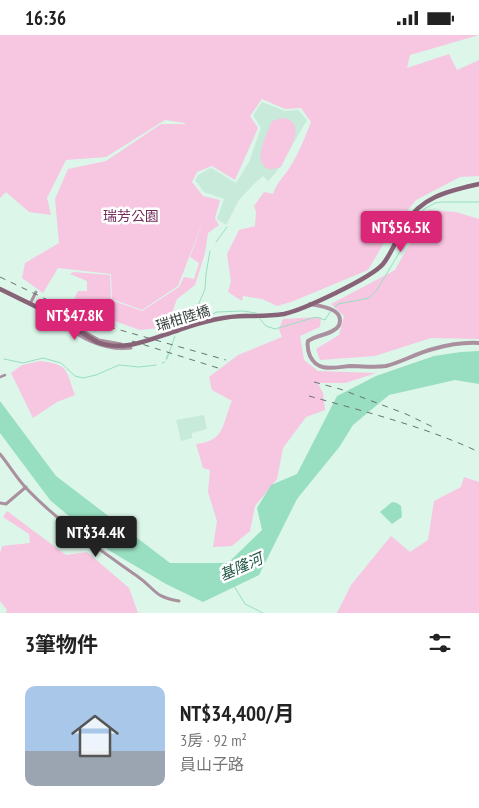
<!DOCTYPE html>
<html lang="zh-TW">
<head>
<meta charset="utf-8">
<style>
  :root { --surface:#fff; --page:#f6f6f6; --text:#222; --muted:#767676; --line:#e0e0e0; --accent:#db2777 }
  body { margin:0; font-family:"PT Sans Narrow","Noto Sans TC",sans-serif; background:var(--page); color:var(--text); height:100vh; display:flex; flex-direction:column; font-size:19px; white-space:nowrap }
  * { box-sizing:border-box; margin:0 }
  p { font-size:16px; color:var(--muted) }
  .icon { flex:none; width:28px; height:28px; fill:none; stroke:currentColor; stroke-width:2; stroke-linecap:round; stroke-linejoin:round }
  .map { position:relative; height:578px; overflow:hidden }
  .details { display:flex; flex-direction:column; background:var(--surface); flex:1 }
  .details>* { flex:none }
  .price { position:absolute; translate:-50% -42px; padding:0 11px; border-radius:5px; background:var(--accent); color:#fff; font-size:16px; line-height:32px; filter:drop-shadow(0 1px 2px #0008) }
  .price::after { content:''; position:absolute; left:50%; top:30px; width:15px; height:11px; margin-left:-8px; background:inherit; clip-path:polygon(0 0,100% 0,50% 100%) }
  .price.current { background:#222; color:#fff }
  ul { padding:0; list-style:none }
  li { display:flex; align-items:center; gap:15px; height:125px; padding:0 25px }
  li+li { border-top:1px solid var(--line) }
  li span { display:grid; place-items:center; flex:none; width:140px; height:100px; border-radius:10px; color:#555 }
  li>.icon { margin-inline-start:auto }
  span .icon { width:60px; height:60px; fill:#fffc; stroke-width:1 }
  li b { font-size:21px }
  h2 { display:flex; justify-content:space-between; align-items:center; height:60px; padding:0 25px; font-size:21px }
  .status { display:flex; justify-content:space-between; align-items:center; height:35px; padding:0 25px; background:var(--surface); direction:ltr }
  .status svg { height:14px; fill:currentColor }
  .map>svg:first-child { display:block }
  .built { fill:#c8eadb }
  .green { fill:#f7c6e1 }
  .water { fill:#98dec0 }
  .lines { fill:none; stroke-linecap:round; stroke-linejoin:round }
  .stream { stroke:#98dec0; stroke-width:1 }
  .pedestrian { stroke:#aa909e; stroke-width:2.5 }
  .minor { stroke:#aa909e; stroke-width:3 }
  .tertiary { stroke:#aa909e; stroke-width:4 }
  .secondary { stroke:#886378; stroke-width:4.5 }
  .rail { stroke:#66756f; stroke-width:1; stroke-dasharray:6 6; stroke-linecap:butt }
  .secondary-bridge { stroke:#886378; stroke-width:4.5 }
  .labels { text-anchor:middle; stroke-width:5; stroke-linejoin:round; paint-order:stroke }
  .park-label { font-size:14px; fill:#732d59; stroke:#fff }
  .street-label { font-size:14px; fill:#353f3b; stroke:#fff }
  .water-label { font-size:15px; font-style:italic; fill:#215744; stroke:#fff }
</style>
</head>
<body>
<div class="status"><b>16:36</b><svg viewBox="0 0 49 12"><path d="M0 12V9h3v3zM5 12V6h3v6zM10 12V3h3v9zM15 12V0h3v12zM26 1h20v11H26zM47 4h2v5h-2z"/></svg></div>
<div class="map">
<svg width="479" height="578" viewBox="0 0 479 578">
  <rect width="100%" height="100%" fill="#dcf6ea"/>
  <g class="built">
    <polygon points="262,67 285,76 298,75 307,85 277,136 268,146 263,141 253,150 239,165 226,190 217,184 224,164 204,157 195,145 198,140 211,133 236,148 249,127 261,93 253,80"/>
    <polygon points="204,380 207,394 192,398 192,403 181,406 176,385"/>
  </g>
  <g class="green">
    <path d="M0 0H479L410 20 407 33 449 19 457 35 479 25V141L460 142 416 165 392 194 368 235 291 267 277 271 262 264 243 261 242 266 228 257 231 246 227 219 239 195 255 191 256 177 254 171 264 157 273 159C277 147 284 142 290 132 299 118 305 102 311 87L301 73 285 74 262 64 250 81 258 93 235 145 212 131 197 137 192 147 203 161 220 165 215 183 219 190 208 198 205 218 195 250 177 264 172 278 160 293 140 295 71 271 78 256H87V246L70 239 73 237 110 240 111 265 142 276 179 252 184 242 194 244 199 228 190 222 204 183 178 251 142 275 112 264 111 239 58 233 43 258 22 243 25 228 59 208 55 164 68 134 106 126 161 89H185V88L165 85 106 122 66 125 47 163 51 180 29 177 6 157 0 163Z"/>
    <path d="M282 83C310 86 287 118 281 132 275 134 270 136 265 132 253 124 268 97 272 86Z"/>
    <polygon points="429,175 456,177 479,184 479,304 431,303 375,321 320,325 316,314 339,300 344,281 331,269 395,235"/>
    <path d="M321 282 320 292 300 301 304 325 318 336 376 338 345 348H318L323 358 325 375 306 382 283 413 277 444 255 471 250 496 232 511 213 512 217 486 208 457 210 435 203 433 196 409C226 406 222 388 232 366L212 355 209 342 238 320 282 302 279 294 283 284Z"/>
    <path d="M40 326C70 330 65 334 75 360L57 367 33 383 11 338 22 330Z"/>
    <polygon points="464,442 479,447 479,578 337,578 351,550 391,501 410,517 428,505 434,466 461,452"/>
    <polygon points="7,476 66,520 87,517 129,553 138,578 6,578 7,575 0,566 0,518 2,511 30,508 29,499 3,482"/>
  </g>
  <g class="water">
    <polygon points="479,316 479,349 455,345 389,360 353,390 340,411 297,464 259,540 203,567 166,549 110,516 50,465 0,398 0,366 56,441 170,528 228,528 262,495 257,473 271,450 297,439 337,361 376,341 434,321 461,317"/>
    <polygon points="392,467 397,468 401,471 402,482 392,489 380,477"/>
  </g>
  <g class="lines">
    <g class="stream">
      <polyline points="216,207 227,192"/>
      <polyline points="335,272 338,269 369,263 377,255 405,208 411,194 424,174 435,168 442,167 479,167"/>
      <polyline points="194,280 205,254 206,239 210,216"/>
      <polyline points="260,284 266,291 275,294 316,282 325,285 330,277"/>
      <polyline points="179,290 181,285 188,280 208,281 217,277 243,276 256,278"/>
      <polyline points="4,324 23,328 43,323 61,328 75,341 83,343 96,340 119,330 139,332 156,330"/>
      <polyline points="166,324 168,319"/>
      <polyline points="167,324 175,301"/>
      <polyline points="162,328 165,327"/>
      <polyline points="234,551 245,569 263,578"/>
    </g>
    <polyline class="pedestrian" points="0,342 5,340"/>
    <g class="minor">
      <polyline points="30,269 36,257"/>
      <path d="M61 287C81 304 104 316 131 313"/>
      <polyline points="80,294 99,305 121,309"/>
      <path d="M0 419C9 430 16 442 26 453 58 487 99 514 137 541 156 554 153 562 179 566"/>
      <polyline points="0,468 6,469 26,452"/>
    </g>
    <path class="tertiary" d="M310 269C319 271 340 273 340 285 340 289 338 293 334 295 327 300 317 300 308 306 307 311 308 316 310 321 318 338 335 332 351 331 362 331 374 333 386 331 402 327 417 318 433 314 447 310 464 307 479 308"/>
    <g class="secondary">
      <polyline points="0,254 53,280 97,307"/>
      <path d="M246 281C259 281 272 281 284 279 303 275 371 243 383 229 392 218 397 202 405 189 422 161 449 156 479 149"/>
    </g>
    <g class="rail">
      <polyline points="0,242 81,281 113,293 226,325"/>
      <polyline points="132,306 218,333"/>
      <polyline points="314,347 340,354 406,379 435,393"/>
      <path d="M309 361C366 377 426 392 479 417"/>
    </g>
    <path class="secondary-bridge" d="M97 307C125 318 153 303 179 295 201 287 223 281 246 281"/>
  </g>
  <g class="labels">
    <g class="park-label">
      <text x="131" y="186">瑞芳公園</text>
    </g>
    <g class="street-label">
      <text transform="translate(183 283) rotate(-17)" y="5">瑞柑陸橋</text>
    </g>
    <g class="water-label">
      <text transform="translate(241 532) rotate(-24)" y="5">基隆河</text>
    </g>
  </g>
</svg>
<b class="price" style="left:401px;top:218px">NT$56.5K</b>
<b class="price" style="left:75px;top:306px">NT$47.8K</b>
<b class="price current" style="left:96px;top:523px">NT$34.4K</b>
</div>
<section class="details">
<h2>3筆物件<svg class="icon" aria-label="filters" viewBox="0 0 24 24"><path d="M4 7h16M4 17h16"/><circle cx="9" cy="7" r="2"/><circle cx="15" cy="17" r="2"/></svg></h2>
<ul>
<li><span style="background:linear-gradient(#a9c7e8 65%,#9aa5b1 0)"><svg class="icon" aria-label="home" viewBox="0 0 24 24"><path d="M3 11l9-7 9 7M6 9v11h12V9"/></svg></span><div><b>NT$34,400/月</b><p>3房 · 92 m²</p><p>員山子路</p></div></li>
</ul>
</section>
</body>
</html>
